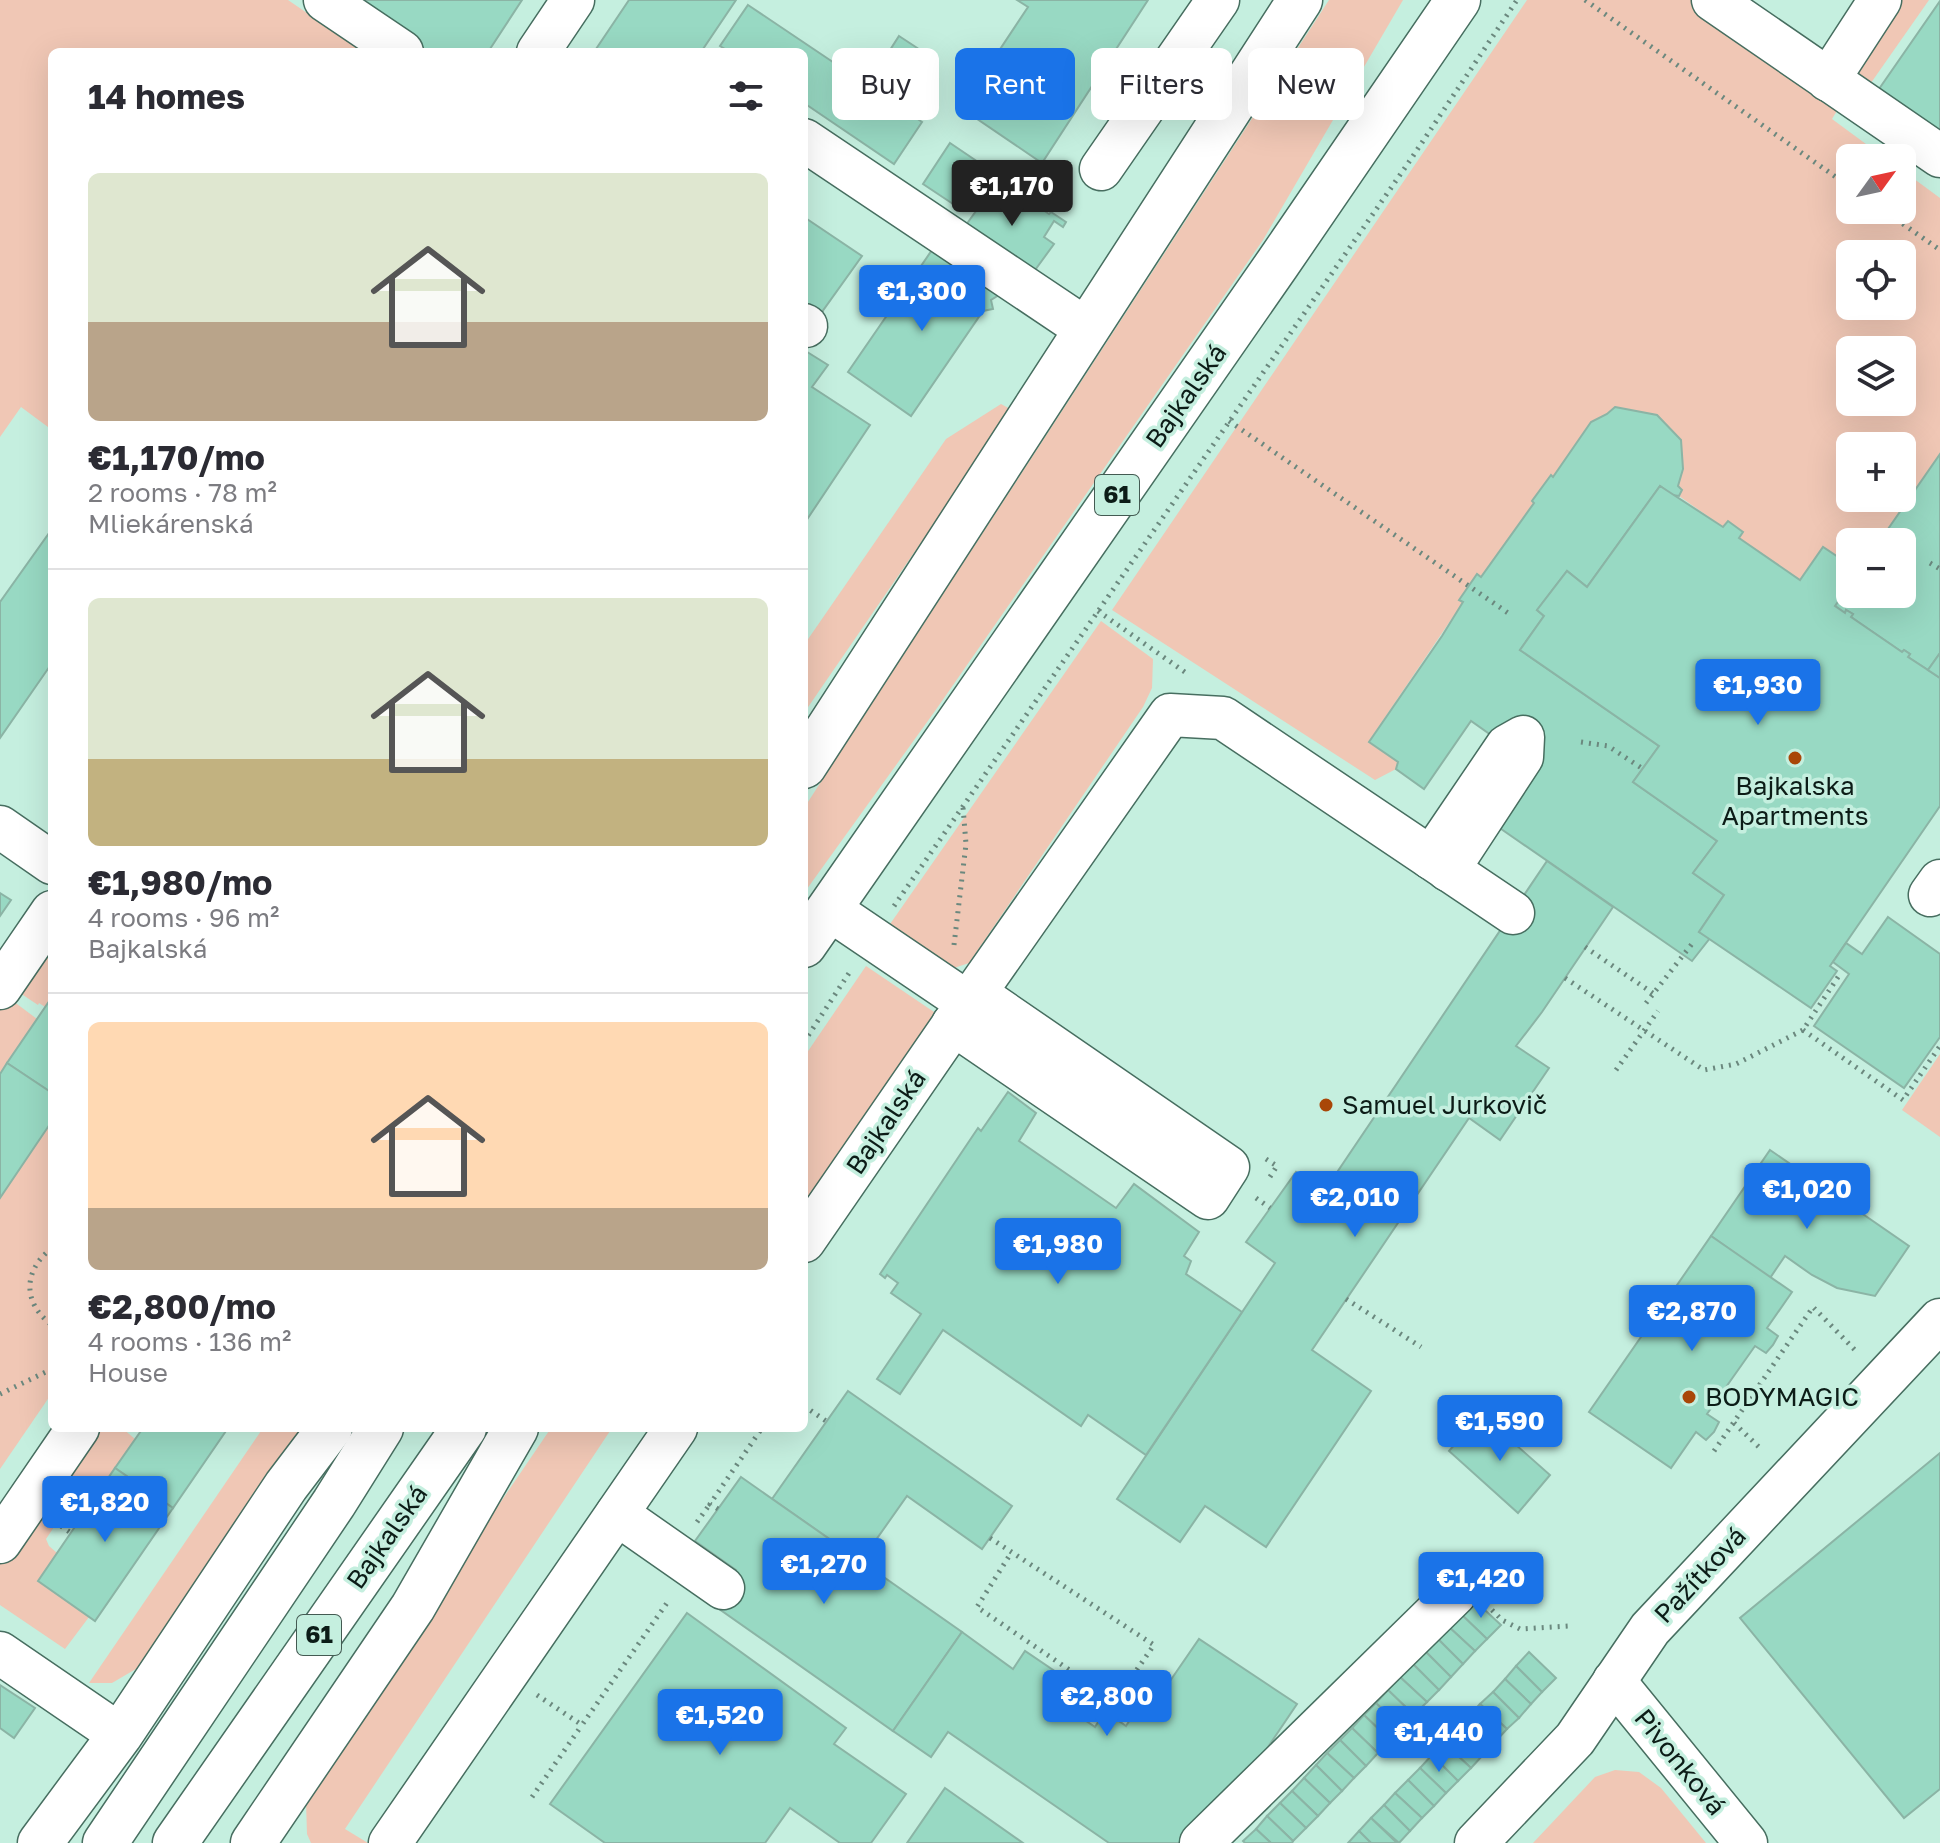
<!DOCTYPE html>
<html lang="en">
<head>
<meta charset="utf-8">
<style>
  :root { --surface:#fff; --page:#f2f2f3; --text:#2b2b33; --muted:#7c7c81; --line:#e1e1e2; --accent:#1a73e8 }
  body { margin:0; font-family:"Golos Text",sans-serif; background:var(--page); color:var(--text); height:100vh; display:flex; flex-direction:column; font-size:30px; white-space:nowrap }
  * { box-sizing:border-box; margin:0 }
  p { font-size:26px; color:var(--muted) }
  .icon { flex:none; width:44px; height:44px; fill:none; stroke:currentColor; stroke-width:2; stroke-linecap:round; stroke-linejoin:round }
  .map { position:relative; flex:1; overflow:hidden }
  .side { position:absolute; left:48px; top:48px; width:760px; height:1384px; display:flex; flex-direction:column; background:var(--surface); border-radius:12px; box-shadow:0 8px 32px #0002 }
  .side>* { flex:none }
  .hud { position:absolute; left:832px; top:48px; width:760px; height:72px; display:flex; gap:16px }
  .needle { width:52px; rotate:57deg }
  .buttons { position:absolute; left:1836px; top:144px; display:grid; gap:16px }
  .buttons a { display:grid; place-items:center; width:80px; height:80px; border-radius:12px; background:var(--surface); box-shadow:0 8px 32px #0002; font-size:40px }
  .price { position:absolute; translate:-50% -68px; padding:0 18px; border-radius:8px; background:var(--accent); color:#fff; font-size:26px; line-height:52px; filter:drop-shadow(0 2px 4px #0008) }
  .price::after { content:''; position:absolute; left:50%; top:48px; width:24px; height:18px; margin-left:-12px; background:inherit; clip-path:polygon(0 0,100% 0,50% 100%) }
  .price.active { background:#222; color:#fff }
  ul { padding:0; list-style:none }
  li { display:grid; align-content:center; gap:16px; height:424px; padding:0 40px }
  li+li { border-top:2px solid var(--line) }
  li span { display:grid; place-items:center; height:248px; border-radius:12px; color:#555 }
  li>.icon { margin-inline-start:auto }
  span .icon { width:144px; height:144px; fill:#fffc; stroke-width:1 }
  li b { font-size:34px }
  h2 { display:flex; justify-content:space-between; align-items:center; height:96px; padding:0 40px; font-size:34px }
  .pill { padding:0 28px; border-radius:12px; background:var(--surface); box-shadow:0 8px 32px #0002; font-size:28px; line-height:72px }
  .pill.active { background:var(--accent); color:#fff }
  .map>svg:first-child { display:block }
  .green { fill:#f0c7b5; fill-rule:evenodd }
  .building { fill:#98d9c3; stroke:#8bb4a5; stroke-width:2 }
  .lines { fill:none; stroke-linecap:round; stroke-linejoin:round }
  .minor-casing { stroke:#476e60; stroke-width:45 }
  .major-casing { stroke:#476e60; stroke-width:47 }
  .path { stroke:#6b887e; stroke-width:5; stroke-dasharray:2 6; stroke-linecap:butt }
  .minor { stroke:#fff; stroke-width:42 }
  .major { stroke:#fff; stroke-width:44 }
  .poi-dot { fill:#a94708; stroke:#c5efdf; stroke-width:3 }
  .labels { text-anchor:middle; stroke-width:7; stroke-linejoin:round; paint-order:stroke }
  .shield { fill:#c5efdf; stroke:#445b53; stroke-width:2 }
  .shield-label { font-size:24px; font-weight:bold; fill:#0c1c17 }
  .street-label { font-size:26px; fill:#0c1c17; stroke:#c5efdf }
  .poi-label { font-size:26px; fill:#0c1c17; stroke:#c5efdf; text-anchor:start }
</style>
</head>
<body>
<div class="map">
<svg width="1940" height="1843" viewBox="0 0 1940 1843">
  <rect width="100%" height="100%" fill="#c5efdf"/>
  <g class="green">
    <polygon points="0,0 288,0 364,52 52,52 52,430 21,407 0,437"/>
    <polygon points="1329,0 1403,0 1263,240 935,711 804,893 804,808"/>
    <path d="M1527 0H1691L1841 104 1832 119 1885 158H1850V210H1902V170L1940 198V454L1879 542H1850V565L1823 547 1800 580 1739 538 1743 532 1728 521 1723 527 1679 496 1682 490 1678 486 1683 469 1681 440 1607 414 1591 422 1553 477 1551 475 1532 501 1534 503 1481 577 1477 574 1459 599 1463 602 1369 741 1398 762 1396 769 1375 780 1112 610ZM1850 254H1902V306H1850ZM1850 350H1902V402H1850ZM1850 446H1902V498H1850Z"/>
    <polygon points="1893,0 1929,0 1866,90 1858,80 1855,60"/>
    <polygon points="1001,404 1012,410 804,713 804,645 946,439"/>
    <polygon points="1101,621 1153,659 1152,688 1143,707 969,963 954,968 888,927"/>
    <polygon points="52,927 52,997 45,1007 39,1003 38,1005 11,987"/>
    <polygon points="866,966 937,1014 804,1209 804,1057"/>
    <polygon points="5,995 37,1019 0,1073 0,1002"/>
    <polygon points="1940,1054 1940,1137 1902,1110"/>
    <polygon points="52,1121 52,1393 0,1469 0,1197"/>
    <polygon points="91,1428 122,1428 135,1439 78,1523 71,1519 67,1524 40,1504"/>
    <polygon points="263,1428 302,1428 141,1666 112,1683 89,1683"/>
    <polygon points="551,1428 612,1428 345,1829 368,1843 311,1843 307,1834 306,1802 300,1797"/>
    <polygon points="34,1513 54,1527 46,1539 49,1546 57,1553 39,1581 89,1617 65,1649 0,1605 0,1560"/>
    <polygon points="1615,1770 1639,1772 1661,1788 1706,1843 1533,1843 1595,1777"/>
  </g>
  <g class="building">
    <polygon points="338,0 522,0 488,52 415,52"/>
    <polygon points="629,0 736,0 701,52 594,52"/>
    <polygon points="1017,0 1148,0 1042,163 961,108 1028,7"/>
    <polygon points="1940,1 1940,132 1879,89"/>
    <polygon points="748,5 922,122 894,164 804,103 804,52 730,52 720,46"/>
    <polygon points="899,36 937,61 911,100 874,75"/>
    <polygon points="950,143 981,164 953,204 923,184"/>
    <polygon points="999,179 1049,214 1051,212 1066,222 1063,227 1054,221 1044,237 1054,244 1030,277 961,232"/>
    <polygon points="804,217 862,256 819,316 804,305"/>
    <polygon points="932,250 999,295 991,300 993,309 983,311 911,416 848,372"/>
    <polygon points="804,350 828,365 812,387 870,425 804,524"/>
    <polygon points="1615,407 1657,415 1681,440 1683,469 1678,486 1682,490 1679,496 1672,495 1660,486 1587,587 1567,571 1537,610 1544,616 1520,650 1659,746 1633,782 1717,841 1693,873 1724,895 1699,932 1710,938 1692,961 1491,822 1522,757 1471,721 1424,789 1396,769 1398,762 1369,742 1442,636 1463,602 1459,600 1477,574 1481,577 1534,503 1532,501 1551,475 1553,477 1591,422 1607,414"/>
    <polygon points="1940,454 1940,653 1928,670 1908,657 1910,654 1904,650 1902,652 1851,617 1853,614 1846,610 1845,613 1835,606 1850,584 1850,594 1902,594 1902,542 1879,542"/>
    <polygon points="1660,486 1723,527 1728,521 1743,532 1739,538 1800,580 1823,547 1850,565 1850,584 1835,606 1845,613 1846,610 1853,614 1851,617 1902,652 1904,650 1910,654 1908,657 1940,678 1940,806 1830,966 1837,971 1811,1008 1699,932 1724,895 1693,873 1717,841 1633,782 1659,746 1520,650 1544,616 1537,610 1567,571 1587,587"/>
    <polygon points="52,529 52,663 0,738 0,602"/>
    <polygon points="1940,653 1940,678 1928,670"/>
    <polygon points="1547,861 1613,907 1542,1012 1516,1046 1549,1068 1500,1140 1469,1118 1312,1350 1371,1391 1266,1547 1205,1506 1180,1542 1117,1499 1275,1263 1246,1242 1296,1172 1323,1193"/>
    <polygon points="0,893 11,900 0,916"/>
    <polygon points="1888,917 1940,954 1940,1037 1904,1088 1814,1026 1849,974 1833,962 1846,943 1862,954"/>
    <polygon points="52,997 52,1093 7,1063"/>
    <polygon points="7,1063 52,1093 52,1121 0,1198 0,1074"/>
    <polygon points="1008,1092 1036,1113 1019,1141 1116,1208 1134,1184 1199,1232 1184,1256 1191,1261 1186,1274 1242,1312 1146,1455 1088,1415 1081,1426 943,1330 900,1394 877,1379 921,1314 891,1293 898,1283 887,1275 885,1278 880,1274 978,1128 981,1131"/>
    <polygon points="1770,1150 1909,1246 1875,1296 1837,1288 1812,1275 1785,1256 1770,1278 1711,1236"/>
    <polygon points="1711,1236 1792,1292 1767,1328 1778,1336 1773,1345 1766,1353 1755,1346 1707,1414 1719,1422 1714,1432 1706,1440 1696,1432 1671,1468 1589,1412"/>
    <polygon points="848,1391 1012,1506 982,1549 907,1496 861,1561 772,1499"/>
    <polygon points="1481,1414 1550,1475 1518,1513 1449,1451"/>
    <polygon points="143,1428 228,1428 173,1508 115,1468"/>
    <polygon points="1940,1453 1940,1789 1904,1818 1740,1618"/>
    <polygon points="115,1468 173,1508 95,1621 38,1581"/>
    <polygon points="741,1477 962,1632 893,1731 712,1604 736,1570 695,1541"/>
    <polygon points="1474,1600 1501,1625 1487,1639 1461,1614"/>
    <polygon points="687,1613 846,1728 834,1744 906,1794 871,1843 840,1843 790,1808 765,1843 605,1843 550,1804"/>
    <polygon points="1461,1614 1487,1639 1475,1651 1449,1627"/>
    <polygon points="1449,1627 1475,1651 1463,1664 1437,1638"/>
    <polygon points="962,1632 1013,1669 1025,1651 1062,1676 1049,1695 1095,1727 1105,1711 1126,1726 1133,1715 1126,1710 1149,1674 1168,1684 1199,1639 1297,1704 1245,1781 1185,1843 1109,1843 948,1732 931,1757 893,1731"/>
    <polygon points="1437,1638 1463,1664 1451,1677 1425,1651"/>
    <polygon points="1425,1651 1451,1677 1439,1690 1413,1664"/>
    <polygon points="1529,1652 1556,1678 1542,1692 1516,1666"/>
    <polygon points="1413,1664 1439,1690 1427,1702 1400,1677"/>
    <polygon points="1516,1666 1542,1692 1531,1704 1505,1679"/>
    <polygon points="1400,1677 1427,1702 1414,1715 1388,1690"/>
    <polygon points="1505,1679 1531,1704 1519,1718 1493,1692"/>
    <polygon points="0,1685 35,1708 14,1738 0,1728"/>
    <polygon points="1388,1690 1414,1715 1402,1728 1376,1703"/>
    <polygon points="1493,1692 1519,1718 1507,1729 1480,1704"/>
    <polygon points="1376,1703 1402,1728 1390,1740 1364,1715"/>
    <polygon points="1480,1704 1507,1729 1494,1743 1468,1717"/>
    <polygon points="1364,1715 1390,1740 1378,1753 1352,1728"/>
    <polygon points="1468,1717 1494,1743 1483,1755 1457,1729"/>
    <polygon points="1352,1728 1378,1753 1366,1766 1340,1740"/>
    <polygon points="1457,1729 1483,1755 1471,1768 1444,1743"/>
    <polygon points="1340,1740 1366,1766 1354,1778 1327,1753"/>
    <polygon points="1444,1743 1471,1768 1458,1781 1432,1755"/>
    <polygon points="1327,1753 1354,1778 1342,1791 1316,1765"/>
    <polygon points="1432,1755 1458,1781 1446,1793 1420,1768"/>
    <polygon points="1316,1765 1342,1791 1330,1803 1304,1778"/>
    <polygon points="1420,1768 1446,1793 1434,1806 1408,1780"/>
    <polygon points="1304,1778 1330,1803 1318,1816 1292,1791"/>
    <polygon points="1408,1780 1434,1806 1422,1818 1395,1793"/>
    <polygon points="945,1788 1023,1843 907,1843"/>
    <polygon points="1292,1791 1318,1816 1306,1828 1280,1803"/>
    <polygon points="1395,1793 1422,1818 1410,1831 1384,1805"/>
    <polygon points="1280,1803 1306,1828 1293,1841 1267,1816"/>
    <polygon points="1384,1805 1410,1831 1399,1843 1371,1818"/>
    <polygon points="1267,1816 1293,1841 1292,1843 1271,1843 1256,1829"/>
    <polygon points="1371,1818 1397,1843 1371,1843 1359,1831"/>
    <polygon points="1256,1829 1271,1843 1245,1843 1243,1841"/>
    <polygon points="1359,1831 1371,1843 1348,1843"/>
  </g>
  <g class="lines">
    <defs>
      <g id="minor">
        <polyline points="325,0 402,52"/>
        <polyline points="1713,0 1940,156"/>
        <polyline points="538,52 573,0"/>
        <polyline points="1828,80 1880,0"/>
        <polyline points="804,140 1086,329"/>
        <polyline points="1101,169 1218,0"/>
        <polyline points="804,325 806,326"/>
        <polyline points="0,827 52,863"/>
        <polyline points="1431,858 1507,746 1523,737 1522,757 1448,870"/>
        <polyline points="1930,895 1940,881"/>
        <polyline points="829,909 968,1003"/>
        <polyline points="0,988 52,912"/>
        <polyline points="953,1024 1208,1198 1228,1167 975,993"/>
        <polyline points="804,1241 968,1003 1170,715 1223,718 1513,913"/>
        <polyline points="617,1514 723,1588"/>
        <polyline points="0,1542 78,1428"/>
        <polyline points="0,1653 120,1735"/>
        <polyline points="1614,1681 1746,1843"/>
        <polyline points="390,1843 676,1428"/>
        <polyline points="1201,1843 1455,1594"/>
        <polyline points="1476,1843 1575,1739 1650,1629 1940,1320"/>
      </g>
      <g id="major">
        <polyline points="804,766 1300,0"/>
        <polyline points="804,945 1278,263 1458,0"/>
        <polyline points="40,1843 120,1735 286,1486 330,1428"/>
        <polyline points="105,1843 334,1503 381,1428"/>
        <polyline points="175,1843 464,1428"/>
        <polyline points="253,1843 413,1607 516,1428"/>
      </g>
    </defs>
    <use href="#minor" class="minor-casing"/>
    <use href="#major" class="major-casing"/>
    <g class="path">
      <polyline points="1585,0 1850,187"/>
      <polyline points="1883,210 1940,250"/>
      <polyline points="1229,421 1511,615"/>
      <polyline points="1930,563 1940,569"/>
      <polyline points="1098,611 1189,675"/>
      <polyline points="1581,742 1608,746 1643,769"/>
      <polyline points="894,906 1411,159 1517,0"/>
      <polyline points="954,945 966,844 963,807"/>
      <polyline points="1585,947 1654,994"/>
      <polyline points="1565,978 1704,1070 1736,1064 1803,1030 1840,974"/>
      <polyline points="1646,1003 1695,940"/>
      <polyline points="1803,1030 1903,1100 1940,1046"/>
      <polyline points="804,1042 851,970"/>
      <polyline points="1616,1070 1658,1011"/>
      <polyline points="1266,1159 1277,1166 1268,1180"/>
      <polyline points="1256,1198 1270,1208"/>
      <path d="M52 1248C23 1270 22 1303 52 1325"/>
      <polyline points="1346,1299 1421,1347"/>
      <polyline points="0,1394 52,1369"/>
      <polyline points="804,1406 826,1421"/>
      <polyline points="1734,1423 1762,1450"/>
      <polyline points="1714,1451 1813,1307 1855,1350"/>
      <polyline points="718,1509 710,1504 762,1428"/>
      <polyline points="697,1522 710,1504"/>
      <polyline points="61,1526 71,1533"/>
      <polyline points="990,1538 1154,1645 1115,1701 977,1607 1011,1553"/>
      <polyline points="1492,1610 1502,1620 1520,1629 1569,1626"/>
      <polyline points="537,1695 582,1725 669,1600"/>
      <polyline points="532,1797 582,1725"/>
    </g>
    <use href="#minor" class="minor"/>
    <use href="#major" class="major"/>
  </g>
  <g class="poi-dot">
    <circle cx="1795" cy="758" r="8"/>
    <circle cx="1326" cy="1105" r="8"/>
    <circle cx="1689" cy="1397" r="8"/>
  </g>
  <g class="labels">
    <g class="shield">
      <rect x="1095" y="475" width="44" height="40" rx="6"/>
      <rect x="297" y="1615" width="44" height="40" rx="6"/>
    </g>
    <g class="shield-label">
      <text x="1117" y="503">61</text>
      <text x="319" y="1643">61</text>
    </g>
    <g class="street-label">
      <text transform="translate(1186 396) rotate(-55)" y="9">Bajkalská</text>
      <text transform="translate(886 1122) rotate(-56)" y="9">Bajkalská</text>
      <text transform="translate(387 1537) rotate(-55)" y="9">Bajkalská</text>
      <text transform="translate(1700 1575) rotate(-47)" y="9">Pažítková</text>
      <text transform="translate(1680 1762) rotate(51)" y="9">Pivonková</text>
    </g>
    <g class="poi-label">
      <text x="1795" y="795" text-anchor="middle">Bajkalska<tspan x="1795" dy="30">Apartments</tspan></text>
      <text x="1342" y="1114">Samuel Jurkovič</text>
      <text x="1705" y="1406">BODYMAGIC</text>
    </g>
  </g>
</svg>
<div class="buttons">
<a><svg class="needle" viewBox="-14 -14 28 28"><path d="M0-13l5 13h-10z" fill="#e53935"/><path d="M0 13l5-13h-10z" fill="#7c7c81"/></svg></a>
<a><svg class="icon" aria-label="locate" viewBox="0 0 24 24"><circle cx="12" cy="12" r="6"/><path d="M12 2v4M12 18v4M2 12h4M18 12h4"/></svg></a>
<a><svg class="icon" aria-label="layers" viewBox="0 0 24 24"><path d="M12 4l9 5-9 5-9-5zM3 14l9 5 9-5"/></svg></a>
<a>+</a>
<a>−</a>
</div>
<b class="price active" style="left:1012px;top:228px">€1,170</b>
<b class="price" style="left:922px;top:333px">€1,300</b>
<b class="price" style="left:1758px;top:727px">€1,930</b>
<b class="price" style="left:1807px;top:1231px">€1,020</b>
<b class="price" style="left:1355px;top:1239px">€2,010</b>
<b class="price" style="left:1058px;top:1286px">€1,980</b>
<b class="price" style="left:1692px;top:1353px">€2,870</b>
<b class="price" style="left:1500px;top:1463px">€1,590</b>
<b class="price" style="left:105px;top:1544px">€1,820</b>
<b class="price" style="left:824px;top:1606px">€1,270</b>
<b class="price" style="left:1481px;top:1620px">€1,420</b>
<b class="price" style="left:1107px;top:1738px">€2,800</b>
<b class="price" style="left:720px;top:1757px">€1,520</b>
<b class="price" style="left:1439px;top:1774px">€1,440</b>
<div class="hud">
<a class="pill">Buy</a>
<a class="pill active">Rent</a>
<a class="pill">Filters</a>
<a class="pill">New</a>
</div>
<section class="side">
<h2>14 homes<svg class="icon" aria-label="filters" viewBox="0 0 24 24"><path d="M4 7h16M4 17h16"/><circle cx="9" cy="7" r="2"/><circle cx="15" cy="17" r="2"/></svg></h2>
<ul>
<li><span style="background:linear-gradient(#dfe7d0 60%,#b9a48a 0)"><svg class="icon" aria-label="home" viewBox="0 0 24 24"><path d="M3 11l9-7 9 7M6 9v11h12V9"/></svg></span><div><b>€1,170/mo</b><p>2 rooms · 78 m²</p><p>Mliekárenská</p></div></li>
<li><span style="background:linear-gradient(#dfe7d0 65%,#c2b280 0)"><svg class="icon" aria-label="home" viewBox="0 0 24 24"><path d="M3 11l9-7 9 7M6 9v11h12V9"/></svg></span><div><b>€1,980/mo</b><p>4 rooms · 96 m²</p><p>Bajkalská</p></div></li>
<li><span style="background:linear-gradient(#ffd9b3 75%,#b9a48a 0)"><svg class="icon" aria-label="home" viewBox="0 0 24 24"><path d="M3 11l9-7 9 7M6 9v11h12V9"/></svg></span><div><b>€2,800/mo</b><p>4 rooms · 136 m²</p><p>House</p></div></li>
</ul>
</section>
</div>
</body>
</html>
